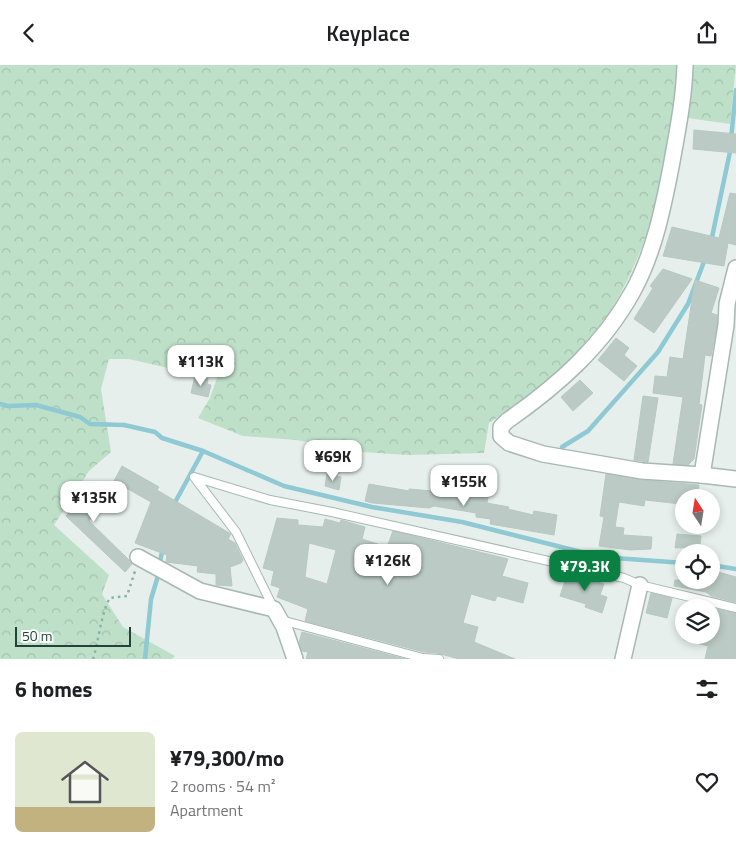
<!DOCTYPE html>
<html lang="en">
<head>
<meta charset="utf-8">
<style>
  :root { --surface:#fff; --page:#f6f6f6; --text:#202124; --muted:#757577; --accent:#0b8043 }
  body { margin:0; font-family:"Titillium Web",sans-serif; background:var(--page); color:var(--text); height:100vh; display:flex; flex-direction:column; font-size:19px; white-space:nowrap }
  * { box-sizing:border-box; margin:0 }
  p { font-size:16px; color:var(--muted) }
  .icon { flex:none; width:28px; height:28px; fill:none; stroke:currentColor; stroke-width:2; stroke-linecap:round; stroke-linejoin:round }
  .map { position:relative; height:594px; overflow:hidden }
  .details { display:flex; flex-direction:column; background:var(--surface); flex:1 }
  .details>* { flex:none }
  .needle { width:32px; rotate:348deg }
  .buttons { position:absolute; left:675px; top:424px; display:grid; gap:10px }
  .buttons a { display:grid; place-items:center; width:45px; height:45px; border-radius:50%; background:var(--surface); box-shadow:0 2px 8px #0003; font-size:25px }
  .scale { position:absolute; left:15px; bottom:12px; width:116px; box-sizing:border-box; padding-left:5px; border:2px solid #24423a; border-top:0; font-size:14px; line-height:18px; white-space:nowrap; color:#24423a; -webkit-text-stroke:4px #f7fbf9; paint-order:stroke }
  .price { position:absolute; translate:-50% -42px; padding:0 11px; border-radius:10px; background:#fff; color:#222; font-size:16px; line-height:32px; filter:drop-shadow(0 1px 2px #0008) }
  .price::after { content:''; position:absolute; left:50%; top:30px; width:15px; height:11px; margin-left:-8px; background:inherit; clip-path:polygon(0 0,100% 0,50% 100%) }
  .price.selected { background:var(--accent); color:#fff }
  ul { padding:0; list-style:none }
  li { display:flex; align-items:center; gap:15px; height:125px; padding:0 15px }
  li span { display:grid; place-items:center; flex:none; width:140px; height:100px; border-radius:8px; color:#555 }
  li>.icon { margin-inline-start:auto }
  span .icon { width:60px; height:60px; fill:#fffc; stroke-width:1 }
  li b { font-size:21px }
  h2 { display:flex; justify-content:space-between; align-items:center; height:60px; padding:0 15px; font-size:21px }
  header { display:flex; justify-content:space-between; align-items:center; height:65px; padding:0 15px; background:var(--surface); font-size:22px; font-weight:600 }
  .map>svg:first-child { display:block }
  .forest { fill:url(#forest-crowns) }
  .lines { fill:none; stroke-linecap:round; stroke-linejoin:round }
  .stream { stroke:#8ec9d4; stroke-width:4.5 }
  .building { fill:#bbcac4; stroke:#b8c9c2; fill-rule:evenodd }
  .lane-casing { stroke:#a8b8b2; stroke-width:10 }
  .street-casing { stroke:#a8b8b2; stroke-width:18 }
  .path { stroke:#86b3a5; stroke-width:2.5; stroke-dasharray:2.5 4; stroke-linecap:butt }
  .lane { stroke:#fff; stroke-width:8 }
  .street { stroke:#fff; stroke-width:15 }
</style>
</head>
<body>
<header><svg class="icon" aria-label="back" viewBox="0 0 24 24"><path d="M15 5l-7 7 7 7"/></svg>Keyplace<svg class="icon" aria-label="share" viewBox="0 0 24 24"><path d="M12 15V3M7 8l5-5 5 5M5 13v7h14v-7"/></svg></header>
<div class="map">
<svg width="736" height="594" viewBox="0 0 736 594">
  <defs>
    <pattern id="forest-crowns" width="20" height="18" patternUnits="userSpaceOnUse" patternTransform="scale(1.25)"><rect width="20" height="18" fill="#bfe0c8"/><path d="M2 6a3 3 0 1 1 6 0M12 15a3 3 0 1 1 6 0" fill="none" stroke="#a4c1ad"/></pattern>
  </defs>
  <rect width="100%" height="100%" fill="#e6efeb"/>
  <path class="forest" d="M0 0H736L730 59 673 51C668 82 664 115 655 145 639 196 614 251 577 291 552 318 519 338 489 358L484 388 407 390 363 387 296 375 243 371 198 353 210 333 218 310 209 301 168 303 129 294H109L101 324 111 387 89 406 54 460 109 510 102 529 123 562 175 591 172 594H0Z"/>
  <g class="lines">
    <g class="stream">
      <polyline points="731,74 736,25"/>
      <polyline points="711,177 731,82"/>
      <polyline points="0,339 8,341 36,340 80,352 90,359 124,360 155,367 162,373 203,386 284,421 372,442 462,457 601,492 684,498"/>
      <polyline points="562,382 588,366 658,287 688,239 705,194"/>
      <polyline points="173,441 203,386"/>
      <polyline points="160,496 163,483"/>
      <polyline points="711,500 736,504"/>
      <polyline points="145,594 151,534 158,511"/>
    </g>
  </g>
  <g class="building">
    <polygon points="694,65 736,69 736,88 693,84"/>
    <polygon points="730,128 736,129 736,180 728,178 724,201 663,191 672,162 719,173"/>
    <polygon points="663,204 692,214 654,268 634,254 653,223 650,221"/>
    <polygon points="695,215 719,223 711,248 717,250 717,259 711,291 705,290 699,339 702,340 694,394 688,400 673,399 683,332 653,328 655,311 667,312 670,292 683,294"/>
    <polygon points="616,273 629,283 624,290 637,301 624,316 598,295"/>
    <polygon points="195,311 208,314 207,319 211,320 208,332 191,328"/>
    <polygon points="580,315 593,328 573,346 561,332"/>
    <polygon points="643,331 658,333 648,397 634,395"/>
    <polygon points="122,401 159,422 157,425 231,469 228,474 235,478 243,495 241,498 230,502 232,521 216,520 216,509 197,507 198,501 166,497 167,490 135,478 151,437 114,416"/>
    <polygon points="327,409 341,412 339,425 325,421"/>
    <polygon points="606,409 641,415 699,420 697,432 682,432 681,439 645,435 644,441 619,437 615,462 624,463 623,470 652,472 651,484 630,485 599,481 604,452 600,451"/>
    <polygon points="87,417 103,429 96,437 101,440 89,456 129,495 132,499 125,507 66,451 77,439 69,433 77,423 81,425"/>
    <polygon points="369,419 409,426 409,424 444,427 445,423 488,432 487,438 509,442 508,444 533,450 534,446 557,450 554,470 490,459 491,454 476,452 476,448 434,441 429,443 372,438 365,436"/>
    <path d="M277 453 298 455V460L323 462 325 454 340 458 341 455 365 462 362 474 387 482 393 466 508 494 502 511 528 518 523 538 497 531 495 536 471 529 463 558 478 562 474 577 515 594H459L437 588 424 587 305 556 308 544 277 532 280 523 271 520 274 506 263 503ZM309 478 336 485 327 519 305 512Z"/>
    <polygon points="677,469 701,471 700,482 675,483"/>
    <polygon points="711,505 736,512 736,537 711,531 706,527 674,521 675,515 711,515"/>
    <polygon points="573,509 604,519 600,530 607,532 602,548 585,542 586,539 560,531 566,513 571,515"/>
    <polygon points="651,528 672,533 667,553 646,548"/>
    <polygon points="711,543 736,548 736,594 705,594 708,581 684,575 684,570 711,570"/>
    <polygon points="302,567 405,594 306,594 308,587 302,586 299,578"/>
  </g>
  <g class="lines">
    <defs>
      <g id="lane">
        <polyline points="274,544 236,467 194,412 270,435 332,447 624,513 640,520 736,543"/>
        <polyline points="281,555 423,593 439,594"/>
      </g>
      <g id="street">
        <path d="M685 0C684 35 677 68 671 102 663 143 654 188 633 226 603 281 557 321 507 356L501 362V371L509 378 543 389 642 406 702 410"/>
        <polyline points="736,203 727,239 726,260 702,410 736,414"/>
        <polyline points="138,492 200,526 274,544 284,562 295,594"/>
        <polyline points="623,594 640,520"/>
      </g>
    </defs>
    <use href="#lane" class="lane-casing"/>
    <use href="#street" class="street-casing"/>
    <path class="path" d="M93 594C98 579 102 544 110 533L127 531 135 506"/>
    <use href="#lane" class="lane"/>
    <use href="#street" class="street"/>
  </g>
</svg>
<div class="buttons">
<a><svg class="needle" viewBox="-14 -14 28 28"><path d="M0-13l5 13h-10z" fill="#e53935"/><path d="M0 13l5-13h-10z" fill="#757577"/></svg></a>
<a><svg class="icon" aria-label="locate" viewBox="0 0 24 24"><circle cx="12" cy="12" r="6"/><path d="M12 2v4M12 18v4M2 12h4M18 12h4"/></svg></a>
<a><svg class="icon" aria-label="layers" viewBox="0 0 24 24"><path d="M12 4l9 5-9 5-9-5zM3 14l9 5 9-5"/></svg></a>
</div>
<div class="scale">50 m</div>
<b class="price" style="left:201px;top:322px">¥113K</b>
<b class="price" style="left:333px;top:417px">¥69K</b>
<b class="price" style="left:464px;top:442px">¥155K</b>
<b class="price" style="left:94px;top:458px">¥135K</b>
<b class="price" style="left:388px;top:521px">¥126K</b>
<b class="price selected" style="left:585px;top:527px">¥79.3K</b>
</div>
<section class="details">
<h2>6 homes<svg class="icon" aria-label="filters" viewBox="0 0 24 24"><path d="M4 7h16M4 17h16"/><circle cx="9" cy="7" r="2"/><circle cx="15" cy="17" r="2"/></svg></h2>
<ul>
<li><span style="background:linear-gradient(#dfe7d0 75%,#c2b280 0)"><svg class="icon" aria-label="home" viewBox="0 0 24 24"><path d="M3 11l9-7 9 7M6 9v11h12V9"/></svg></span><div><b>¥79,300/mo</b><p>2 rooms · 54 m²</p><p>Apartment</p></div><svg class="icon" aria-label="heart" viewBox="0 0 24 24"><path d="M12 20l-8-8c-3-5 5-10 8-4 3-6 11-1 8 4z"/></svg></li>
</ul>
</section>
</body>
</html>
